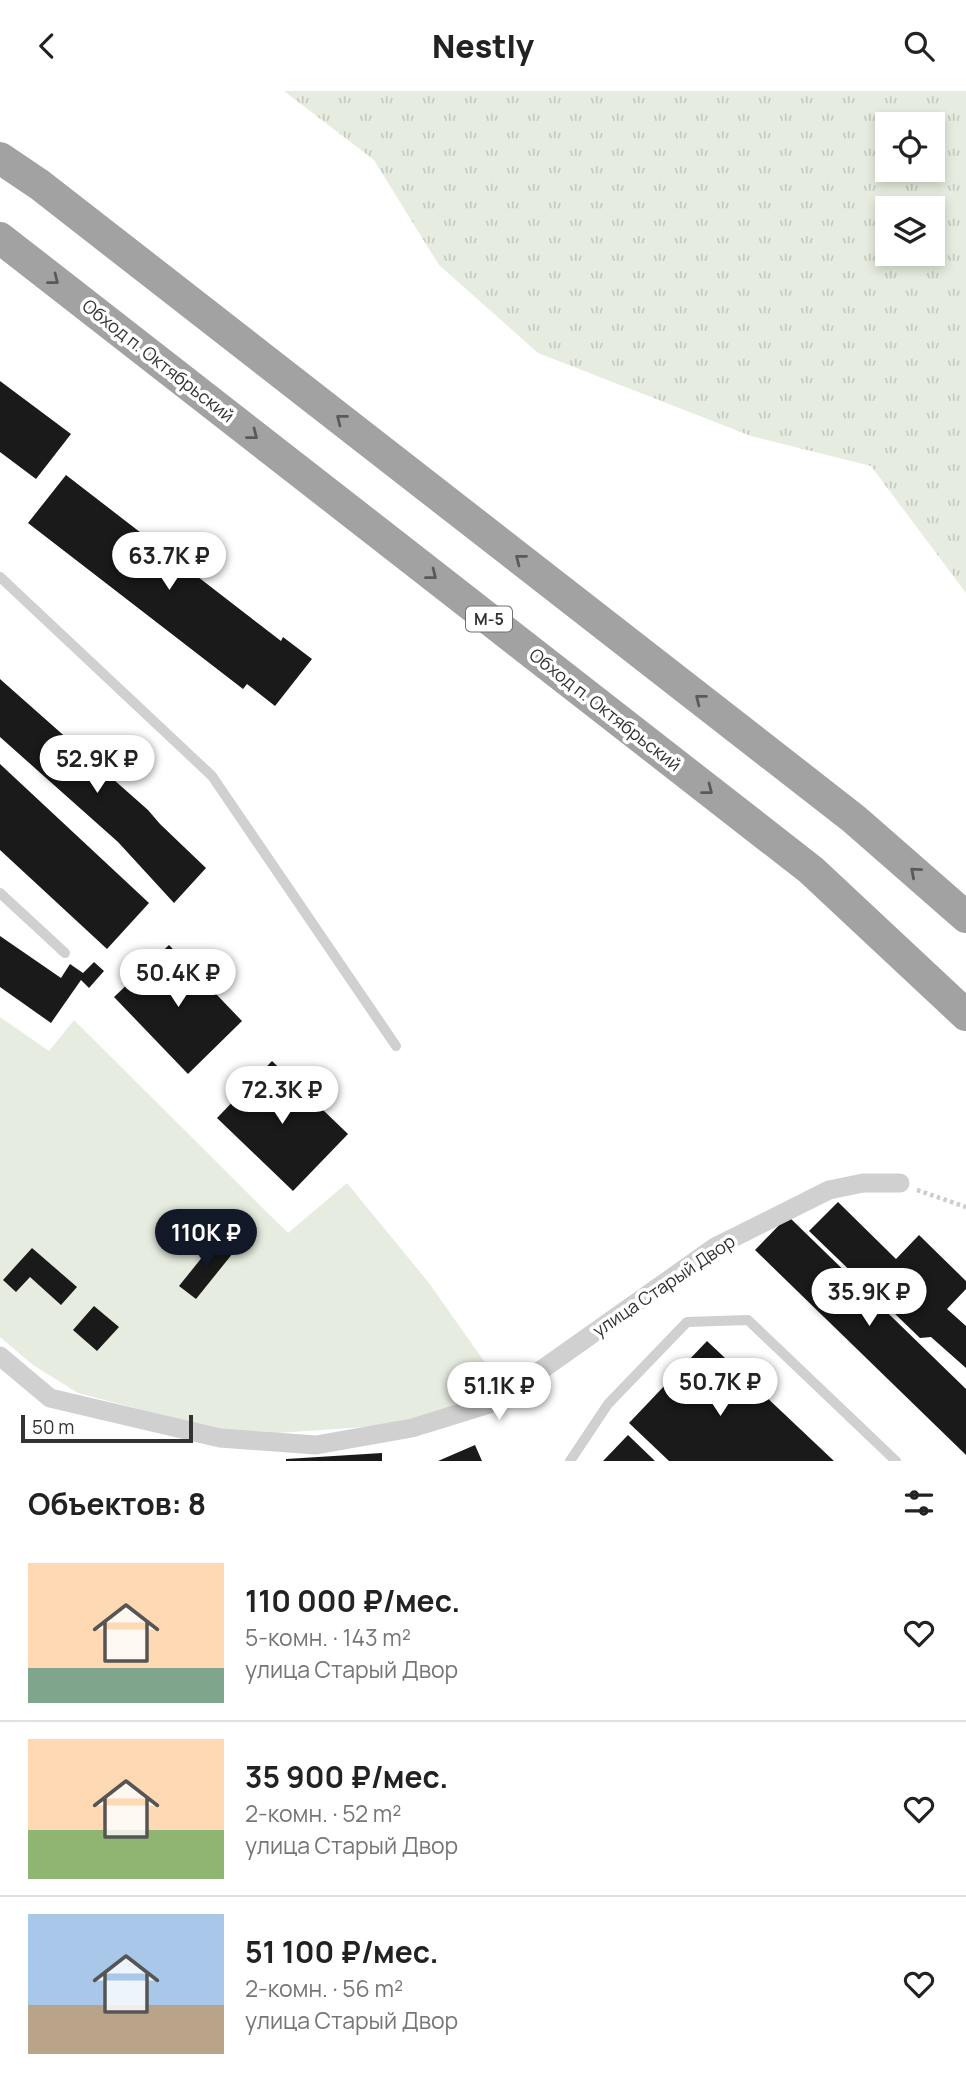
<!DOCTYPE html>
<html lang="ru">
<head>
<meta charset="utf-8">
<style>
  :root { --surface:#fff; --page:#f2f2f2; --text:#222; --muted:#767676; --line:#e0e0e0; --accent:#111827 }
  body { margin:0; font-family:Manrope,sans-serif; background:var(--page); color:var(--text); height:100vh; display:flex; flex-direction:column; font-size:26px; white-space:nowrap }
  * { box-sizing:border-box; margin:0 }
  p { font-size:23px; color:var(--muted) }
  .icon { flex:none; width:38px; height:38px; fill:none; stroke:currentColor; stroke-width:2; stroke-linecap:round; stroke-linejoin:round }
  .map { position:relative; height:1370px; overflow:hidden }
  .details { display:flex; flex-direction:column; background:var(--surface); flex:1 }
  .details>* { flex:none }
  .buttons { position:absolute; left:875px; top:21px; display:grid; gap:14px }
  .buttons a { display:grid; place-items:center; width:70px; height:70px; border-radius:0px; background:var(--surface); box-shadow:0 4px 10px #0003; font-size:35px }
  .scale { position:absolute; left:21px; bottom:18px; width:172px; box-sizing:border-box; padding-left:7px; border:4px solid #333; border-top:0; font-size:19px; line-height:24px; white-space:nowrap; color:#333; -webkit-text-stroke:5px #fff; paint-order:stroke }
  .price { position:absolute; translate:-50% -60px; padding:0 16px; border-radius:24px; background:#fff; color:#222; font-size:23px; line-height:46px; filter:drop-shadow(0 2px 4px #0008) }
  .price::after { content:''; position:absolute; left:50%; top:42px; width:21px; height:16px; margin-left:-10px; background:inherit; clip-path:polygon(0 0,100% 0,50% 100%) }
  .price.current { background:var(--accent); color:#fff }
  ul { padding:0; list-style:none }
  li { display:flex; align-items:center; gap:21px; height:175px; padding:0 28px }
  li+li { border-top:2px solid var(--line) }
  li span { display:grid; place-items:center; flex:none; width:196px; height:140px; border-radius:0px; color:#555 }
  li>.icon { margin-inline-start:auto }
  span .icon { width:84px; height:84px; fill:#fffc; stroke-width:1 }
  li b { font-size:30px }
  h2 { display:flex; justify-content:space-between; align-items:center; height:84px; padding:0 28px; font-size:30px }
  header { display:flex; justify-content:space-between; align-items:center; height:91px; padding:0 28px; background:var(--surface); font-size:32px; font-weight:800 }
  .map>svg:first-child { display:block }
  .grass { fill:url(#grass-tufts); fill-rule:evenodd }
  .garden { fill:#e6ecdf }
  .building { fill:#1a1a1a }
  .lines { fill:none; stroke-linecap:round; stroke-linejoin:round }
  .path { stroke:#cdcdcd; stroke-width:4.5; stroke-dasharray:3.5 3.5; stroke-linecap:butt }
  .service { stroke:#d0d0d0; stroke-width:10 }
  .minor { stroke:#d0d0d0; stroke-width:19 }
  .trunk { stroke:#a2a2a2; stroke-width:32 }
  .oneway { stroke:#5a5a5a }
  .labels { text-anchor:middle; stroke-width:7; stroke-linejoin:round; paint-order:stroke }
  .shield { fill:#fff; stroke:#707070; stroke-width:2 }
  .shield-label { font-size:16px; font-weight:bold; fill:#333 }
  .street-label { font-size:18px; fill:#333; stroke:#fff }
</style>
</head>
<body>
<header><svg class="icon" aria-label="back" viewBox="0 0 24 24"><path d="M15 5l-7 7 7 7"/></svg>Nestly<svg class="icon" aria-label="search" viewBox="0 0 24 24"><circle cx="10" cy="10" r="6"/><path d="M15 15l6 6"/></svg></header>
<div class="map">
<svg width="966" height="1370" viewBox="0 0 966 1370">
  <defs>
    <pattern id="grass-tufts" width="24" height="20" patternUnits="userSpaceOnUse" patternTransform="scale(1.75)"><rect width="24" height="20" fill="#e6ecdf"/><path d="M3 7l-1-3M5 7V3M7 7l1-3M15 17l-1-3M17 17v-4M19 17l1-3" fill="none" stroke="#c6cbc0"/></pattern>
  </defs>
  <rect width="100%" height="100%" fill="#fff"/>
  <path class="grass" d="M284 0H966V502L871 375 751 345 538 262 439 174 374 69ZM887 33H933V79H887ZM887 117H933V163H887Z"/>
  <polygon class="garden" points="0,926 49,960 74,929 288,1142 347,1092 429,1192 493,1283 453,1318 379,1335 262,1343 218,1339 78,1302 33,1274 0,1246"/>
  <g class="building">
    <polygon points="0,290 71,343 36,388 0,361"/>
    <polygon points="66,384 281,550 283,546 312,568 275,615 247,593 243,598 28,432"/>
    <polygon points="0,588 148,719 160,733 206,777 174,812 118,751 0,646"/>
    <polygon points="0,673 149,812 107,858 0,759"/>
    <polygon points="0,845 61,887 70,873 83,882 94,871 104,880 89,897 81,889 51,932 0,896"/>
    <polygon points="169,854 242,930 188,983 114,906"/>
    <polygon points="272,970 348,1043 293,1100 217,1027"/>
    <polygon points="838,1111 896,1168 919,1144 966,1190 966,1198 947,1218 966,1235 966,1277 931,1246 920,1247 809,1140"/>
    <polygon points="788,1125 966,1298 966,1364 755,1159"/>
    <polygon points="216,1149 233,1162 196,1208 179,1195"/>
    <polygon points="32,1157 77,1196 61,1214 30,1186 16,1201 3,1189"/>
    <polygon points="94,1215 119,1236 97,1260 73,1239"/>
    <polygon points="707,1250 834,1370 669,1370 629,1332"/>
    <polygon points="628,1344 655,1370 603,1370"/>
    <polygon points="475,1354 482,1370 438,1370"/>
    <polygon points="382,1362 382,1370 286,1370 286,1368"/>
  </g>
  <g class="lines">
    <polyline class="path" points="917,1099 966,1116"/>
    <g class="service">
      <polyline points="0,486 212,685 396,955"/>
      <polyline points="0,802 65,862"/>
      <polyline points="570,1370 608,1313 687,1231 748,1229 896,1370"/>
    </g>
    <polyline class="minor" points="0,1265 50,1307 220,1347 316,1354 412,1337 496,1311 715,1156 829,1099 863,1092 900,1092"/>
    <g class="trunk">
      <polyline points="0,67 40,94 854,728 966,826"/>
      <polyline points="0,147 811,779 966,924"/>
    </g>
  </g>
  <defs><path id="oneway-chevron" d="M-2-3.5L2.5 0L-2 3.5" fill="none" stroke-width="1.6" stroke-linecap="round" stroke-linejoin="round" transform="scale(1.75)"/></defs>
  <g class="oneway">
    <use href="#oneway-chevron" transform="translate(54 189) rotate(38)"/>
    <use href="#oneway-chevron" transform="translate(341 328) rotate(-142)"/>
    <use href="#oneway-chevron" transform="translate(253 344) rotate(38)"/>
    <use href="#oneway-chevron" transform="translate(520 468) rotate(-142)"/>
    <use href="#oneway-chevron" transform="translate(432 484) rotate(38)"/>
    <use href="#oneway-chevron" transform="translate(700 608) rotate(-142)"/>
    <use href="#oneway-chevron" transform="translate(708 699) rotate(38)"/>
    <use href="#oneway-chevron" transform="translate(915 781) rotate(-139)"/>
  </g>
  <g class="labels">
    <rect class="shield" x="466" y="515.5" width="46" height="25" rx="5"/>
    <g class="shield-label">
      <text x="489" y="534">М-5</text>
    </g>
    <g class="street-label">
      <text transform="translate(158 270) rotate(38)" y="6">Обход п. Октябрьский</text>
      <text transform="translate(605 619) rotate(38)" y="6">Обход п. Октябрьский</text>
      <text transform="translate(664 1195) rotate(-34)" y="6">улица Старый Двор</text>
    </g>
  </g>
</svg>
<div class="buttons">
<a><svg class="icon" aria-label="locate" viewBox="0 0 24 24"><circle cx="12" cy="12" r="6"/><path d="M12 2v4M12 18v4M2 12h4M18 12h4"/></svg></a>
<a><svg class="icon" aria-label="layers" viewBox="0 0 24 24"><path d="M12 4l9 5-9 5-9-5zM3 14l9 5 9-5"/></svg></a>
</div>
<div class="scale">50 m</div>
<b class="price" style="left:169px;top:501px">63.7K ₽</b>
<b class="price" style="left:97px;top:704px">52.9K ₽</b>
<b class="price" style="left:178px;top:918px">50.4K ₽</b>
<b class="price" style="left:282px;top:1035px">72.3K ₽</b>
<b class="price current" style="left:206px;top:1178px">110K ₽</b>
<b class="price" style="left:869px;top:1237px">35.9K ₽</b>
<b class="price" style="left:720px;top:1327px">50.7K ₽</b>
<b class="price" style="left:499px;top:1331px">51.1K ₽</b>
</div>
<section class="details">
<h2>Объектов: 8<svg class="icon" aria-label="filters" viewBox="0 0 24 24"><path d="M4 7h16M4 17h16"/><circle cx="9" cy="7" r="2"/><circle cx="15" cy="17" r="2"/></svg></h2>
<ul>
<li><span style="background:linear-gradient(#ffd9b3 75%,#7fa58c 0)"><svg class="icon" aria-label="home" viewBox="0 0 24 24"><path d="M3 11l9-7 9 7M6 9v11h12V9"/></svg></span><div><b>110 000 ₽/мес.</b><p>5-комн. · 143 m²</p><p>улица Старый Двор</p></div><svg class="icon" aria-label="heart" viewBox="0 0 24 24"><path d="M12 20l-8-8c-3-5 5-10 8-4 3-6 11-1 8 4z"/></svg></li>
<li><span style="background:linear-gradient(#ffd9b3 65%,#8fb573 0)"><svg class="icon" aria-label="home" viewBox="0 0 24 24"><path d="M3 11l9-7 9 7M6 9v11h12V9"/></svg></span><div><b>35 900 ₽/мес.</b><p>2-комн. · 52 m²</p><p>улица Старый Двор</p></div><svg class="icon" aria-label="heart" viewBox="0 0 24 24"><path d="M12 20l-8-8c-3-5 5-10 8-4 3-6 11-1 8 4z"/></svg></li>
<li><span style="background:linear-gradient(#a9c7e8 65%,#b9a48a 0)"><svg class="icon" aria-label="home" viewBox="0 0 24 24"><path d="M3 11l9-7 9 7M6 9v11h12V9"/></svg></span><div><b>51 100 ₽/мес.</b><p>2-комн. · 56 m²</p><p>улица Старый Двор</p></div><svg class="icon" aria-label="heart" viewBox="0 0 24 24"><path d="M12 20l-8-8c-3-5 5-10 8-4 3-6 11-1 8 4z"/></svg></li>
</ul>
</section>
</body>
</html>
